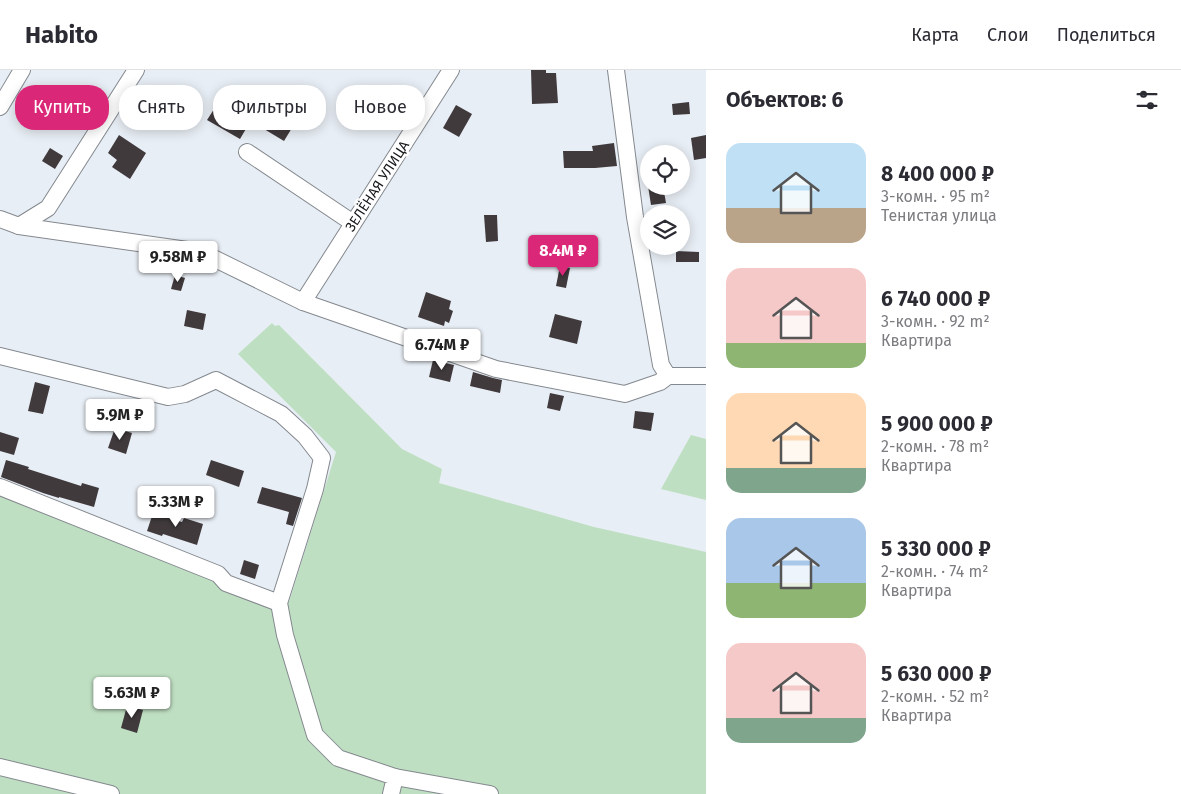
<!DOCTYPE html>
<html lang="ru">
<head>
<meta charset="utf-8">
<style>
  :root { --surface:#fff; --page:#f7f7f7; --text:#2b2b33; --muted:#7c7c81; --line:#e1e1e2; --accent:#db2777 }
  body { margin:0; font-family:"Fira Sans",sans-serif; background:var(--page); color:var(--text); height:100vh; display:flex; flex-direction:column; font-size:19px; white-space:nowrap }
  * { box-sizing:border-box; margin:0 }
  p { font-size:16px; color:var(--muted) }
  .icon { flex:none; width:28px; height:28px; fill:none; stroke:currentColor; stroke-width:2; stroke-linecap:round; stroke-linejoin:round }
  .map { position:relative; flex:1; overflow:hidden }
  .panel { display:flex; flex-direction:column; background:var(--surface); width:475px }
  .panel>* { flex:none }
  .guide { position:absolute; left:15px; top:15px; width:475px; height:45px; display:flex; gap:10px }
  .buttons { position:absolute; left:640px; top:75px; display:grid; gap:10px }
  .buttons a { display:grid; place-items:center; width:50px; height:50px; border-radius:50%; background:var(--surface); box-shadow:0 2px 12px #0003; font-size:25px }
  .price { position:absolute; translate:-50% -42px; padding:0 11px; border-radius:5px; background:#fff; color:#222; font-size:16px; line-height:32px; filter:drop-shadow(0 1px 2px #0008) }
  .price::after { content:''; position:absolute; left:50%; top:30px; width:15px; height:11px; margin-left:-8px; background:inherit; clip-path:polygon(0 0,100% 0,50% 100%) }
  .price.active { background:var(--accent); color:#fff }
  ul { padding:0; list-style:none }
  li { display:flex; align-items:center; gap:15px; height:125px; padding:0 20px }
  li span { display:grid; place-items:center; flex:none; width:140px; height:100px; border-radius:15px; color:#555 }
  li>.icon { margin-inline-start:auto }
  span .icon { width:60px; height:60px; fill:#fffc; stroke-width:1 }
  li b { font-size:21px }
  h2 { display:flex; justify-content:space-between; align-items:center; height:60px; padding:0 20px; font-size:21px }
  .pill { padding:0 18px; border-radius:20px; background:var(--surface); box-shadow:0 2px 12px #0003; font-size:18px; line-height:45px }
  .pill.active { background:var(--accent); color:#fff }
  header { display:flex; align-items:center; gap:30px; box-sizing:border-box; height:70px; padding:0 25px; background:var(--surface); border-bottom:1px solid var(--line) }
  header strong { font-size:24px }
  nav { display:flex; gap:28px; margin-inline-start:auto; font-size:18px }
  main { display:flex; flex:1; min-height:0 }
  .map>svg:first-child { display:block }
  .green { fill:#bfdfc2 }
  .building { fill:#403a3d }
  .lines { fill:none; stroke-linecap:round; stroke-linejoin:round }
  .minor-casing { stroke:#84898f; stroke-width:18 }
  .minor { stroke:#fff; stroke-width:16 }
  .labels { text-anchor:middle; stroke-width:5; stroke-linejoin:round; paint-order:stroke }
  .street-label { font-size:14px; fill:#141618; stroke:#fff }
</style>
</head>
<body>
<header>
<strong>Habito</strong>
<nav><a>Карта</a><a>Слои</a><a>Поделиться</a></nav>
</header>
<main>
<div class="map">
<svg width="706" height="724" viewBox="0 0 706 724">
  <rect width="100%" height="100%" fill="#e8eef5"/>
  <g class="green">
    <polygon points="272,253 275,256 279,255 402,379 442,399 439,413 594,457 706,482 706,724 0,724 0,425 270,534 289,532 336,382 238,284"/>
    <polygon points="691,365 706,369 706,430 661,419"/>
  </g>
  <g class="building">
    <polygon points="531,0 546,0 546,3 556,3 558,33 532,34"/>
    <polygon points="233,16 247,26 236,44 250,52 240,69 207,50 218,33 220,34"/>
    <polygon points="184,18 194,25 180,44 170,37"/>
    <polygon points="60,21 80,33 68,53 48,41"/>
    <polygon points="689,32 690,44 673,45 672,34"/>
    <polygon points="456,35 472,44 459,67 443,58"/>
    <polygon points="278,36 298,48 284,71 264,59"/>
    <polygon points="119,65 146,83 130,109 112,97 117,90 108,83"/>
    <polygon points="706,65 706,88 694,90 691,68"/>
    <polygon points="614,73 617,96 595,98 564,98 563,81 593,81 592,76"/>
    <polygon points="50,78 63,86 55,99 42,91"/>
    <polygon points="648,116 663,116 666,133 651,135"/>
    <polygon points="484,145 497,145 498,171 486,172"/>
    <polygon points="676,181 699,182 699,192 676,192"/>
    <polygon points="560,196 570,198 566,218 556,216"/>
    <polygon points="175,205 185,208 181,221 171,219"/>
    <polygon points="426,222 451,231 449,239 453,241 449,253 445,251 444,256 418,247"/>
    <polygon points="187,240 206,244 203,260 184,256"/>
    <polygon points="555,244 582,251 577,274 549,267"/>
    <polygon points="433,290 454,295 450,312 429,307"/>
    <polygon points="473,302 493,308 502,310 500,323 470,316"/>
    <polygon points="35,312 50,316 43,344 28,341"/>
    <polygon points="550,323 564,326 560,341 547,338"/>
    <polygon points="635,341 654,343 651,361 633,358"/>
    <polygon points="115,358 132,363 126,384 108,378"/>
    <polygon points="0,362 19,368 14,385 0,381"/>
    <polygon points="6,390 29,397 28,399 81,416 82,413 99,418 94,437 59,427 59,428 43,423 1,407"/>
    <polygon points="211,390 244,401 239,417 206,405"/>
    <polygon points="262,417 302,428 293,456 286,454 289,442 257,433"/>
    <polygon points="153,443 182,452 184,448 203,454 197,475 163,464 162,466 147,461"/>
    <polygon points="244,490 259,495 255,509 240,504"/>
    <polygon points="127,636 143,640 137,663 121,658"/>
  </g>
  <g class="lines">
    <defs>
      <g id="minor">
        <polyline points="616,0 635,147 661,295 668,306 706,306"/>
        <polyline points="0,37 22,0"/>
        <polyline points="247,82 353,153"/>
        <polyline points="0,149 19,156 201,182 303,232 496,299 625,324 660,312 668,306"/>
        <polyline points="19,156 48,138 136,0"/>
        <polyline points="303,232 451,0"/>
        <polyline points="0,286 168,327 185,324 216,310 281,344 305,366 322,388 315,419 279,533 285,565 315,665 338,688 395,707 391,724"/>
        <polyline points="0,417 218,504 226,513 279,533"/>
        <polyline points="0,697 111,724"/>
        <polyline points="395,707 490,724"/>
      </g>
    </defs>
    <use href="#minor" class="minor-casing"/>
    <use href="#minor" class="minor"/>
  </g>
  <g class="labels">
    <g class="street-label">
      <text transform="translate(377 116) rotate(-57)" y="5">ЗЕЛЁНАЯ УЛИЦА</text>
    </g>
  </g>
</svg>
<div class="buttons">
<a><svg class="icon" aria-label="locate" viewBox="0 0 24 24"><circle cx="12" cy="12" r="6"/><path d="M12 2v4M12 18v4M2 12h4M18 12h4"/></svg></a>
<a><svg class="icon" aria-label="layers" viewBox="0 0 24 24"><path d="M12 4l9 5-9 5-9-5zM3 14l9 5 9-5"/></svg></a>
</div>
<b class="price active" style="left:563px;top:207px">8.4M ₽</b>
<b class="price" style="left:178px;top:213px">9.58M ₽</b>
<b class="price" style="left:442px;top:301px">6.74M ₽</b>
<b class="price" style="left:120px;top:371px">5.9M ₽</b>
<b class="price" style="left:176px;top:458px">5.33M ₽</b>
<b class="price" style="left:132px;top:649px">5.63M ₽</b>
<div class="guide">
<a class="pill active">Купить</a>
<a class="pill">Снять</a>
<a class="pill">Фильтры</a>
<a class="pill">Новое</a>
</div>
</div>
<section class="panel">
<h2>Объектов: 6<svg class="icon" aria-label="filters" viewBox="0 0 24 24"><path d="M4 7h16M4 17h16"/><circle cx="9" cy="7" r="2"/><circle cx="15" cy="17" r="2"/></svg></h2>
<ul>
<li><span style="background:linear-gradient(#bfe0f5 65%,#b9a48a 0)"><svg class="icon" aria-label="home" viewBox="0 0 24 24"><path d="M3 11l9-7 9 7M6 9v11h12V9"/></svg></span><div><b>8 400 000 ₽</b><p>3-комн. · 95 m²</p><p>Тенистая улица</p></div></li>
<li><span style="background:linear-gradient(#f6c9c9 75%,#8fb573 0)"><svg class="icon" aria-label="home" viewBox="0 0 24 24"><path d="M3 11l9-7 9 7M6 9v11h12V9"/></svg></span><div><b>6 740 000 ₽</b><p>3-комн. · 92 m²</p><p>Квартира</p></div></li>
<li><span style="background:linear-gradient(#ffd9b3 75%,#7fa58c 0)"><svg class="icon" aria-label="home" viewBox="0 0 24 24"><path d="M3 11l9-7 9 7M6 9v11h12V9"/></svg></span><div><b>5 900 000 ₽</b><p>2-комн. · 78 m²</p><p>Квартира</p></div></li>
<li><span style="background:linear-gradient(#a9c7e8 65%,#8fb573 0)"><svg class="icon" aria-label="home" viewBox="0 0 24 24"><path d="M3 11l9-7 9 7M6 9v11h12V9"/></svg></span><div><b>5 330 000 ₽</b><p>2-комн. · 74 m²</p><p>Квартира</p></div></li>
<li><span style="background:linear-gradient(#f6c9c9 75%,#7fa58c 0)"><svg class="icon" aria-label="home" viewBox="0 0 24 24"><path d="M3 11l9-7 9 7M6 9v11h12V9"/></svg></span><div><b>5 630 000 ₽</b><p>2-комн. · 52 m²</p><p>Квартира</p></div></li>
</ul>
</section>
</main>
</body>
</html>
